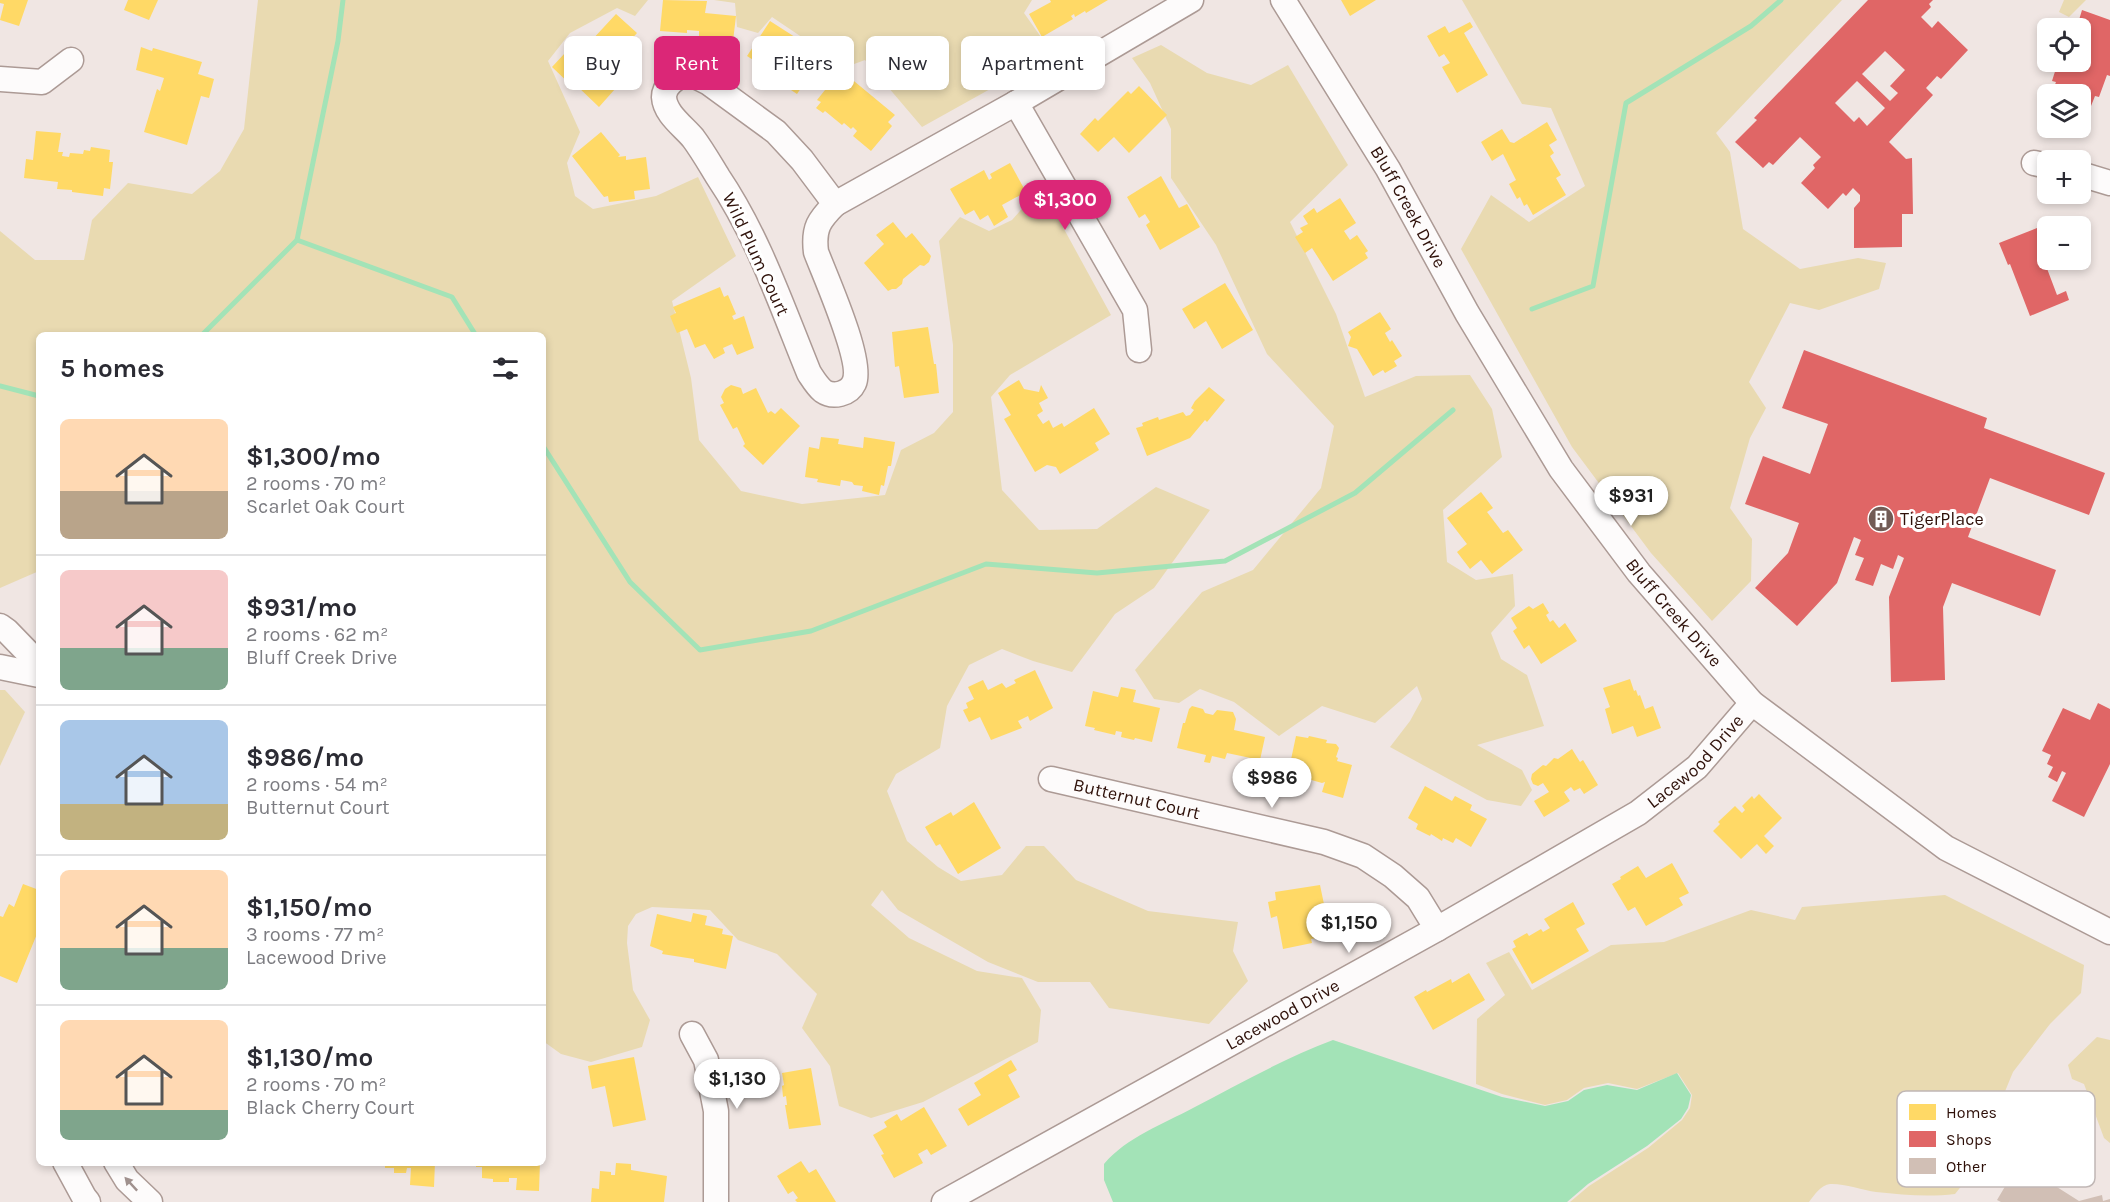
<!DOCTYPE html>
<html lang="en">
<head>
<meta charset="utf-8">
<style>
  :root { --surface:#fff; --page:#f2f2f3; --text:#2b2b33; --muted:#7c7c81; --line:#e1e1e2; --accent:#db2777 }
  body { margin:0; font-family:Karla,sans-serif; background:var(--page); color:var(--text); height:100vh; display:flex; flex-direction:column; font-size:22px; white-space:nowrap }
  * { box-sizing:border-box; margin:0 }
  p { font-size:20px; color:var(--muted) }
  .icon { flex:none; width:33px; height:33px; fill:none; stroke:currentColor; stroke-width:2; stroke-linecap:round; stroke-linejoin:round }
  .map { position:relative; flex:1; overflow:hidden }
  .panel { position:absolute; left:36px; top:332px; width:510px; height:834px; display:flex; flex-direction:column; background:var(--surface); border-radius:9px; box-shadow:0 3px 9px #0003 }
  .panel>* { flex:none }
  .top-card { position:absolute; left:564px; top:36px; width:570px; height:54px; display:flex; gap:12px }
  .buttons { position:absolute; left:2037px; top:18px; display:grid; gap:12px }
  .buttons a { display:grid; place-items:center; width:54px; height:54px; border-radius:9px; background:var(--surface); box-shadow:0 3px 9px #0003; font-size:30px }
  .price { position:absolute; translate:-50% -51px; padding:0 14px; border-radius:21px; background:#fff; color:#222; font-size:20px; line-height:39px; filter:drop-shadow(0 2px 3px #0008) }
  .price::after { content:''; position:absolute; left:50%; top:36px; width:18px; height:14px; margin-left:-9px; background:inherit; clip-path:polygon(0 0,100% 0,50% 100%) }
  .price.active { background:var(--accent); color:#fff }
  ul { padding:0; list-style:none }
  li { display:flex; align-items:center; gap:18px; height:150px; padding:0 24px }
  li+li { border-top:2px solid var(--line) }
  li span { display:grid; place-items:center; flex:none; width:168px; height:120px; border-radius:9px; color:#555 }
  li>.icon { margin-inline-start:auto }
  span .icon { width:72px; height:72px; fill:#fffc; stroke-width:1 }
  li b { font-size:26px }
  h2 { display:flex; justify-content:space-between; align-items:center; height:72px; padding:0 24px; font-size:26px }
  .pill { padding:0 21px; border-radius:9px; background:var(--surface); box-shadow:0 3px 9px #0003; font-size:21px; line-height:54px }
  .pill.active { background:var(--accent); color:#fff }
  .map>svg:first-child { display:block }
  .green { fill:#e9dab1 }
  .water { fill:#a3e3b7 }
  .homes { fill:#ffd966 }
  .shops { fill:#e06666; fill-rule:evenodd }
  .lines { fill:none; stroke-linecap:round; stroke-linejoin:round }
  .stream { stroke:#a3e3b7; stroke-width:5 }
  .building { fill:#d1bfb5 }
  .minor-casing { stroke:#ac9a95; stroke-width:27 }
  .minor { stroke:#fdfbfb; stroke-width:24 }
  .oneway { fill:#a0918e }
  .labels { text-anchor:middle; stroke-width:6; stroke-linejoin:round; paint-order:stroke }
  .street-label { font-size:18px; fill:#2e1009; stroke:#fff }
  .poi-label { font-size:18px; fill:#2e1009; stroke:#fff; text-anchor:start }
  .key { fill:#fff; stroke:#c0b7b5; stroke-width:1.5 }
  .key-label { font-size:16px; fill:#2e1009 }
</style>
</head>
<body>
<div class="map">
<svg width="2110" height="1202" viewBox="0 0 2110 1202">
  <rect width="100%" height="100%" fill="#f0e6e3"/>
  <g class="green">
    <polygon points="258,0 648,0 635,16 617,8 570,33 548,61 580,132 567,163 575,196 593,209 656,196 698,177 736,256 672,301 691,378 699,440 741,491 802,504 885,495 901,450 934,433 953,412 953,345 939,241 960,217 989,231 1012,220 1041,187 1111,315 1010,375 991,397 1002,490 1039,530 1097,529 1156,487 1210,510 1154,588 1115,614 1072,672 1033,661 1002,649 969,665 947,706 940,748 896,774 887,791 907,841 938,867 961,881 1002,875 1026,846 1044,846 1076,880 1148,911 1238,922 1233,951 1248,981 1209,1024 1109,1008 1090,982 1038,982 988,962 898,910 882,890 871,905 909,938 977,971 1022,978 1041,1010 1038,1042 923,1102 871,1118 839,1106 830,1066 802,1028 817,994 777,954 738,940 710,910 652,907 636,914 628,926 627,943 633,990 650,1020 642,1047 591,1062 561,1054 543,1041 543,334 39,334 39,571 0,588 0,231 35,260 84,260 92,220 128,183 192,194 220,171 244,129"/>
    <polygon points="714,0 1032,0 1024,13 1053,54 922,127 865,60 846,67 772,17 758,33 737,27 735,3"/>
    <polygon points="1462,0 1842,0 1716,133 1730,152 1743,229 1800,269 1858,258 1886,263 1879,289 1819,310 1790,303 1749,382 1766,408 1750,438 1730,508 1752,539 1751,581 1712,621 1651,553 1572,447 1461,249 1491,195 1529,222 1585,186 1551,108 1522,104"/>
    <polygon points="2064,0 2086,0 2069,17 2059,12"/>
    <polygon points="1161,45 1207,73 1251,85 1288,65 1348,165 1290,222 1336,314 1365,397 1416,376 1470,375 1492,409 1502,457 1443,510 1447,562 1476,580 1513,574 1515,606 1491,633 1501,659 1527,675 1544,726 1477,745 1522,770 1532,790 1521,806 1487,800 1390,747 1410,721 1422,699 1417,686 1375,723 1322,706 1279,736 1234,702 1200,689 1179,703 1154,699 1135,670 1202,592 1253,570 1321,488 1334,426 1267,354 1216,245 1171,178 1171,129 1150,83 1132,58"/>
    <polygon points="0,690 5,690 25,712 0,766"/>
    <path d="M1945 895 2084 965 2081 993 2050 1024 2013 1072 1971 1174 1955 1194C1929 1197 1903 1195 1876 1192 1863 1190 1842 1183 1830 1184 1821 1185 1814 1195 1809 1202H1570L1589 1186 1648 1148 1682 1120 1690 1108 1692 1095 1678 1073 1637 1089 1608 1083 1584 1088 1567 1100 1545 1105 1502 1094 1476 1084 1477 1019 1505 995 1486 963 1509 952 1532 990 1611 945 1664 942 1751 910 1795 920 1802 907Z"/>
    <polygon points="2097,1037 2110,1040 2110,1143 2104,1138 2084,1084 2072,1079 2068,1065"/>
  </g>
  <path class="water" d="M1333 1040 1502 1097 1545 1106 1568 1101 1584 1090 1607 1085 1637 1090 1677 1073 1691 1095 1688 1108 1681 1119 1647 1146 1588 1184 1567 1202H1113L1104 1180V1164C1127 1137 1163 1124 1193 1108 1239 1084 1285 1058 1333 1040Z"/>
  <g class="homes">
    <polygon points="0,0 28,0 19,26 0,20 4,4 0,3"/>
    <polygon points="128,0 158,0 149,20 124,10"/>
    <polygon points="663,0 707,1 705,13 736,16 733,41 699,37 699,31 687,30 687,33 660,31"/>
    <polygon points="1050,0 1108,0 1086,13 1085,11 1075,17 1074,14 1071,16 1073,19 1042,37 1029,14 1051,2"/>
    <polygon points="1341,0 1376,0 1350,16"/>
    <polygon points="616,14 637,33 629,42 632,45 623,55 626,57 605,80 615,89 599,107 576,85 574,88 552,67 565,53 568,56 574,50 578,55"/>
    <polygon points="770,21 823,55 797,94 782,84 787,77 775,68 772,72 747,56"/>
    <polygon points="1470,22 1473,27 1464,33 1488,75 1457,93 1442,67 1450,63 1444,54 1439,57 1427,36 1445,26 1449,33"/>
    <polygon points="141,47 152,51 153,48 202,62 198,74 214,79 209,98 201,96 187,145 144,132 157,89 160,91 164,78 136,70"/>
    <polygon points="843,72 895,115 888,122 892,126 871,151 853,136 857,131 853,127 851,129 844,123 842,125 825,111 823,113 816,108 821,102 817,100 833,80 835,82"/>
    <polygon points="1139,86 1167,115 1129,153 1114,137 1098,152 1080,134 1095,118 1098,121 1128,91 1131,94"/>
    <polygon points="1547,122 1557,140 1549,145 1554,153 1550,156 1561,175 1556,178 1566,195 1533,215 1527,204 1524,206 1520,197 1517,199 1509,184 1516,180 1503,154 1492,161 1481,142 1502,129 1510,142 1514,143"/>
    <polygon points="36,131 61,133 58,152 63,152 62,156 69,157 70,153 83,154 84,150 90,151 91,147 110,150 109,162 113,162 110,189 104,188 103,196 72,192 72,190 57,189 58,182 24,178 26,159 33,160"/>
    <polygon points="601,132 620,155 618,157 626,156 626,160 646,157 650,189 634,191 635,199 609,202 608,196 604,197 572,156"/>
    <polygon points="1010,163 1026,192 1002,205 1008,217 994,226 988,215 980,220 974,210 965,215 950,189 984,170 989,180 992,178 990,174"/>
    <polygon points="1161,176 1179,208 1187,204 1200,227 1160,250 1146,225 1150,222 1145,214 1139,218 1127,197"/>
    <polygon points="1340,198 1356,223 1344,231 1350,240 1357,235 1368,251 1365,253 1368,258 1333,281 1312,248 1305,253 1295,237 1303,232 1300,228 1308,224 1303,216 1314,208 1317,213"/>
    <polygon points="893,222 906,238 912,233 931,256 929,262 924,266 920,265 903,279 902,284 896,289 892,289 888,291 864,263 884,244 876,235"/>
    <polygon points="1225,283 1253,330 1222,349 1206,321 1194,329 1182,309"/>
    <polygon points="720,287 724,297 728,295 736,314 732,316 734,320 744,316 754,348 737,355 732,344 723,348 725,353 714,359 705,344 695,348 687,329 677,333 670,316 676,313 673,307"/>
    <polygon points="1380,312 1391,329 1385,333 1390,342 1392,340 1402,356 1394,361 1397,366 1385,373 1383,370 1373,376 1357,349 1348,346 1351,337 1348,332"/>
    <polygon points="928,327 934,364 936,364 939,393 904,398 899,366 895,367 892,332"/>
    <polygon points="1019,380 1024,389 1039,392 1041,385 1048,398 1039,403 1043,411 1037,415 1043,424 1049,420 1053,428 1062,423 1064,427 1094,408 1110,434 1095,443 1099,450 1060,474 1056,467 1047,465 1035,472 1004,419 1011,415 998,393"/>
    <polygon points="731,385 741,388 743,394 756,388 768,413 771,411 775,414 781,408 800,426 763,465 743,446 745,444 737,427 733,429 720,405 724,403 721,397 725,389"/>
    <polygon points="1209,387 1225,400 1207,422 1205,420 1190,438 1147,456 1136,428 1143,426 1142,423 1158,417 1159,420 1183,412 1186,416 1190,415 1194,410 1191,408 1195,401"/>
    <polygon points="821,437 839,439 838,444 863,448 864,437 895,442 891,466 888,466 884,486 881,485 879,495 862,491 863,486 854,485 852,482 841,480 840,486 817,482 818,479 805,477 809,447 819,449"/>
    <polygon points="1481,492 1493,508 1487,512 1503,533 1508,530 1523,550 1492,574 1481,560 1470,569 1457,552 1467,544 1447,518"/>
    <polygon points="1543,603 1549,613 1546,615 1550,622 1553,620 1559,628 1565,623 1577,641 1541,664 1529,645 1524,649 1513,631 1517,628 1511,618 1529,606 1533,609"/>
    <polygon points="1035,670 1053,708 1030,721 1028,716 1018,721 1022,728 991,740 980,717 969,722 963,710 968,708 966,703 974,699 968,687 983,680 988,690 1002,683 1006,688 1016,683 1014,680"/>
    <polygon points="1630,679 1634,691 1636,690 1638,696 1640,695 1645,709 1653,706 1661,728 1637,737 1633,726 1612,734 1605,709 1610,707 1603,688"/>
    <polygon points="1121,687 1136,690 1133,702 1160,708 1152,742 1135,738 1134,740 1121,737 1122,732 1116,731 1115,735 1094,730 1095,728 1085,726 1093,691 1118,697"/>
    <polygon points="1192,706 1203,709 1205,713 1213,715 1217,710 1233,712 1236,719 1234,730 1265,737 1260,760 1227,753 1225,759 1212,756 1210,763 1204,762 1206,755 1177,748 1183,723 1185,723 1189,709"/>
    <polygon points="1296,736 1308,738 1309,736 1327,740 1326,743 1336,744 1339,748 1336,757 1338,758 1337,761 1352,765 1343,798 1322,792 1325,782 1322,783 1308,779 1307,777 1306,780 1292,777 1294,770 1289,769"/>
    <polygon points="1572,749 1580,762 1583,760 1598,785 1584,794 1580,788 1574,791 1571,787 1564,792 1570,801 1544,817 1534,801 1549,792 1543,783 1538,786 1533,784 1531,779 1532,774 1543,765 1546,766 1554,758 1558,759"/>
    <polygon points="1425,786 1452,801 1455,796 1472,805 1470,810 1487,819 1471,847 1456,838 1453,843 1443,838 1442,841 1431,834 1430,836 1416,829 1418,824 1408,818"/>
    <polygon points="1759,794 1782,818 1764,836 1774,846 1766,854 1757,844 1741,859 1713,831 1720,824 1718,822 1735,806 1742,813 1745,810 1742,806 1752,796 1754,799"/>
    <polygon points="974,802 1001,848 958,874 940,844 936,846 925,827 951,812 953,816"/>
    <polygon points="1672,863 1689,893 1679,898 1683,905 1646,926 1635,907 1628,911 1612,884 1621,879 1620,877 1638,866 1646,878"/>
    <polygon points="23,884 39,890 39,929 17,983 0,976 0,916 3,917 9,904 14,907"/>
    <polygon points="1320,885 1325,909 1317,911 1320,922 1323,921 1326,936 1311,939 1312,943 1283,949 1277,916 1271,918 1268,902 1276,900 1275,892"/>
    <polygon points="1573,902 1585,924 1576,929 1589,951 1532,984 1512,949 1516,947 1513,941 1527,933 1529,936 1541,929 1543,932 1550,928 1544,919"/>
    <polygon points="693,913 707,916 705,925 723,929 722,934 733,936 726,969 694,962 694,959 662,954 663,951 650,946 657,914 691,922"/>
    <polygon points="1469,973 1485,1000 1433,1030 1414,997 1426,990 1427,992 1451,979 1452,983"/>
    <polygon points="634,1057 646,1120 613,1127 605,1086 592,1089 588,1066"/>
    <polygon points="1011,1060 1017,1070 1008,1075 1020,1097 968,1126 958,1109 981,1095 974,1083"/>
    <polygon points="811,1068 821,1125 789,1129 785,1105 787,1105 786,1096 783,1097 782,1086 784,1085 782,1073"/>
    <polygon points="924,1107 947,1146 931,1155 927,1149 918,1154 923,1163 894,1178 881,1155 884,1154 873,1135 887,1127 884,1122 897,1114 901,1121"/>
    <polygon points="801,1161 809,1173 816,1169 836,1202 797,1202 795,1200 798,1198 793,1191 788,1194 777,1176"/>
    <polygon points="385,1162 435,1162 434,1187 410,1185 411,1168 407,1168 406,1173 394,1173 394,1168 385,1168"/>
    <polygon points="476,1162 540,1162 539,1191 516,1190 517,1178 509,1178 509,1182 493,1182 493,1179 482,1178 482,1167 476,1167"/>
    <polygon points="616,1163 631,1164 631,1170 667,1176 664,1202 591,1202 592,1188 599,1189 600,1171 611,1172 611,1175 615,1175"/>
  </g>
  <g class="shops">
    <path d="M1868 0H1933L1929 4 1931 7 1921 17 1932 28 1938 21 1968 50 1941 79 1937 76 1926 88 1933 95 1889 142 1906 159 1912 158 1913 214H1902V247L1854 248V208L1860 201V195L1853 188 1846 196 1843 193 1828 209 1801 183 1815 168 1813 165 1821 157 1800 137 1773 165 1769 162 1763 168 1735 142 1757 120 1754 118ZM1885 51 1905 70 1890 86 1898 93 1890 101 1862 74ZM1857 81 1885 108 1867 126 1859 117 1854 122 1835 103Z"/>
    <polygon points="2082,10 2110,20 2110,76 2107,75 2099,97 2095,96 2091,106 2080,102 2080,94 2059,94 2052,92 2056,82 2052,81 2058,62 2080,62 2080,28 2070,28 2074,18 2079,20"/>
    <polygon points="2042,226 2048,241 2048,247 2040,250 2057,295 2066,291 2069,300 2030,316 2010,264 2008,265 1999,243"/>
    <polygon points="1804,350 1987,418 1984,428 2105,473 2089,515 1990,478 1968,537 2056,570 2040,616 1952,583 1943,607 1945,680 1891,682 1889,597 1904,558 1898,555 1893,569 1881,564 1873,586 1855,580 1864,558 1855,555 1861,540 1854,537 1837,583 1797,626 1755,588 1788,553 1799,523 1745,504 1763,456 1810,474 1828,424 1782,408"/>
    <polygon points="2098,703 2110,709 2110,764 2084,817 2052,801 2066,773 2062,771 2057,782 2048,777 2053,767 2047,764 2051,755 2042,751 2063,708 2090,720"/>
  </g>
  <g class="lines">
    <g class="stream">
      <polyline points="297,240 338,41 343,0"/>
      <polyline points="1532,309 1593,286 1626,103 1751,26 1781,0"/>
      <polyline points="203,334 297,240 452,297 475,334"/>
      <polyline points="0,386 39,396"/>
      <polyline points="543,446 630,582 700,650 811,631 986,564 1097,573 1225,561 1355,493 1453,410"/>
    </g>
  </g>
  <polygon class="building" points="2019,1163 2079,1201 2102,1195 2103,1201 2110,1199 2110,1202 2001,1202 1997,1200"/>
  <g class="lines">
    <defs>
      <g id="minor">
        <path id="s1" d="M1283 0 1388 169 1467 313 1561 469 1639 573 1752 703 1946 848 2110 932"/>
        <path d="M684 74 693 75 709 83 776 132 802 160 835 204C819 220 813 228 816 252 825 276 864 362 854 383 849 394 833 398 823 391 817 386 813 379 809 373 782 307 758 236 718 177 710 164 702 150 693 138 683 126 665 114 664 97 664 86 675 78 684 74Z"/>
        <polyline points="0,79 42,82 71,60"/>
        <polyline points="1016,103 1135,310 1139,350"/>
        <polyline points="2034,163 2048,166"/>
        <polyline points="2080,174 2110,183"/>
        <polyline points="835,204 1016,103 1191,0"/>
        <polyline points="0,626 7,631 39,664"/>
        <polyline points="0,667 39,675"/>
        <path id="s2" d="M1051 779 1324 842 1363 856 1393 876 1418 898 1437 929"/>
        <polyline points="692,1034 706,1060 716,1111 716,1202"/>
        <polyline points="65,1162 84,1197 88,1202"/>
        <polyline points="116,1162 127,1180 150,1202"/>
        <path id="s3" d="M944 1202 1437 929 1638 813 1697 767 1752 703"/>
      </g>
    </defs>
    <use href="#minor" class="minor-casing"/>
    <use href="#minor" class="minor"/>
  </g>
  <defs><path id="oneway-solid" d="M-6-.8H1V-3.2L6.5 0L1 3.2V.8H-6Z" transform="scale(1.5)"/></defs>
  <use class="oneway" href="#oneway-solid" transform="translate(131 1184) rotate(-133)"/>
  <defs>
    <symbol id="building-disc" viewBox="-11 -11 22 22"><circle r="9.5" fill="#725b55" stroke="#fff"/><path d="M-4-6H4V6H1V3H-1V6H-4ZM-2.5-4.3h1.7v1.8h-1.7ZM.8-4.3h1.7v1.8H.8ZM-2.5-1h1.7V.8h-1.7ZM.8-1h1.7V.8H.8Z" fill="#fff"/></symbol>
  </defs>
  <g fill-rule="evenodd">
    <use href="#building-disc" x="1866" y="504" width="30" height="30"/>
  </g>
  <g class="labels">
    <g class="street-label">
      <text dy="6" stroke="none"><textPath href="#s1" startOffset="242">Bluff Creek Drive</textPath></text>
      <text transform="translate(756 254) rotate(65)" y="6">Wild Plum Court</text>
      <text dy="6" stroke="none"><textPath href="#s1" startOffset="728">Bluff Creek Drive</textPath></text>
      <text dy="6" stroke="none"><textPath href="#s3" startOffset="873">Lacewood Drive</textPath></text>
      <text dy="6" stroke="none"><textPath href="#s2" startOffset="88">Butternut Court</textPath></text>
      <text dy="6" stroke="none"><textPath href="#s3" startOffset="387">Lacewood Drive</textPath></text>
    </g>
    <g class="poi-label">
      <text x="1900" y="525">TigerPlace</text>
    </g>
  </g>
  <rect x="1897" y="1091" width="198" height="96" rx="9" class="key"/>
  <rect x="1909" y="1104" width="27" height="16" fill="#ffd966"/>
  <rect x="1909" y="1131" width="27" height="16" fill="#e06666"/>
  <rect x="1909" y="1158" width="27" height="16" fill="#d1bfb5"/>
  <g class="key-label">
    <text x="1946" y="1118">Homes</text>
    <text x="1946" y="1145">Shops</text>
    <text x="1946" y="1172">Other</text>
  </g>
</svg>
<div class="buttons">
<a><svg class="icon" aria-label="locate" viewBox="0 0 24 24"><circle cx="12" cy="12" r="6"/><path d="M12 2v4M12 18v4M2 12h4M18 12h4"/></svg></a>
<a><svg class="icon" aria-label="layers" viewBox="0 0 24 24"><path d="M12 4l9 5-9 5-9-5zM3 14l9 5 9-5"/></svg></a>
<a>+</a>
<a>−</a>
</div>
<b class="price active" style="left:1065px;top:231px">$1,300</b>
<b class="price" style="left:1631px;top:527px">$931</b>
<b class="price" style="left:1272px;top:809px">$986</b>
<b class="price" style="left:1349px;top:954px">$1,150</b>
<b class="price" style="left:737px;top:1110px">$1,130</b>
<div class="top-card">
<a class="pill">Buy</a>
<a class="pill active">Rent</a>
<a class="pill">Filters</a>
<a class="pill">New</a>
<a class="pill">Apartment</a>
</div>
<section class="panel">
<h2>5 homes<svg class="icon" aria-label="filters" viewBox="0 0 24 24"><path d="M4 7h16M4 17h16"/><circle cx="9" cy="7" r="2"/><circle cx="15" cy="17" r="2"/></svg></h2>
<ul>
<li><span style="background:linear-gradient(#ffd9b3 60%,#b9a48a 0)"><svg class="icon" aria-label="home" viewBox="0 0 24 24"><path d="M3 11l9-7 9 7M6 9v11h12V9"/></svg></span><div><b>$1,300/mo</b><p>2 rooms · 70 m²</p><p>Scarlet Oak Court</p></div></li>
<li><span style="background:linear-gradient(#f6c9c9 65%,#7fa58c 0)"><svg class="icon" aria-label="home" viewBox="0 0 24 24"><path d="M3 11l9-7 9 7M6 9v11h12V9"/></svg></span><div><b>$931/mo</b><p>2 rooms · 62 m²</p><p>Bluff Creek Drive</p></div></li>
<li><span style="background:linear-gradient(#a9c7e8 70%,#c2b280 0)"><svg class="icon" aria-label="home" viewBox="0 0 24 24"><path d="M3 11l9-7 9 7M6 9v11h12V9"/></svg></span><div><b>$986/mo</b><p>2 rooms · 54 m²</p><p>Butternut Court</p></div></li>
<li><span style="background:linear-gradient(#ffd9b3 65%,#7fa58c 0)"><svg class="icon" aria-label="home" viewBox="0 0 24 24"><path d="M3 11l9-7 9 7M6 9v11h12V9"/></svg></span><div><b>$1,150/mo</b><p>3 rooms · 77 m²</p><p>Lacewood Drive</p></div></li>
<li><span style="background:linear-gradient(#ffd9b3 75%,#7fa58c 0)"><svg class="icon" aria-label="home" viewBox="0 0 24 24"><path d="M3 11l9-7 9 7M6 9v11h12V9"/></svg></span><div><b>$1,130/mo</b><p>2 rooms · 70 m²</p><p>Black Cherry Court</p></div></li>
</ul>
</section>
</div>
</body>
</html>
